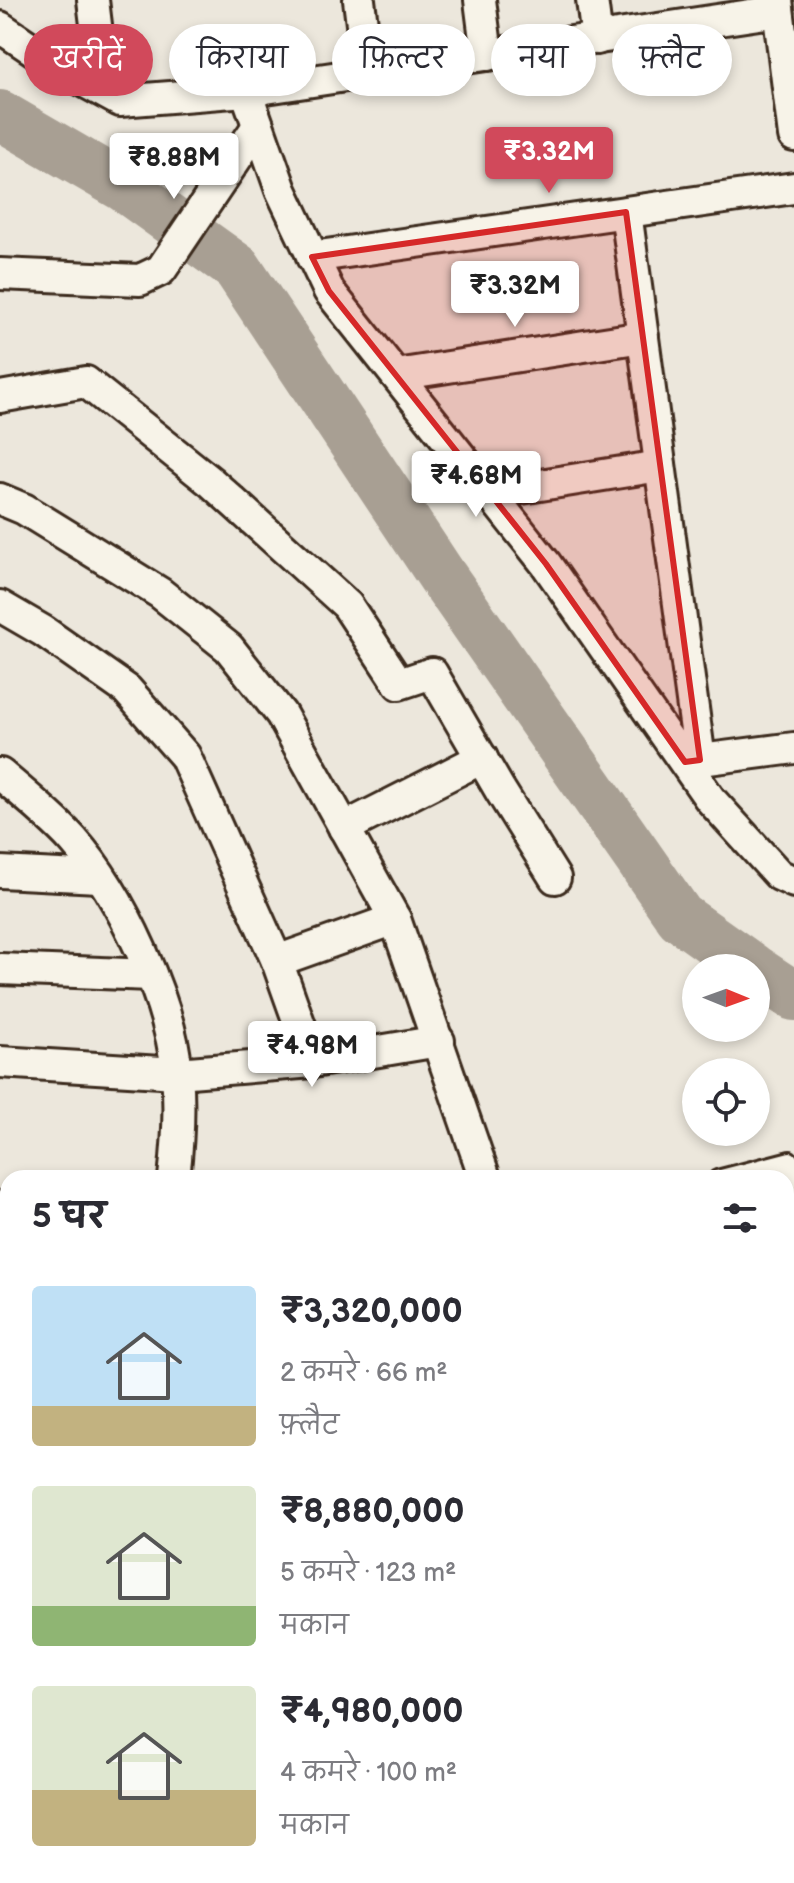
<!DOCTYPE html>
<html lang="hi">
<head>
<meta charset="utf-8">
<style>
  :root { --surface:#fff; --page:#f2f2f3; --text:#2b2b33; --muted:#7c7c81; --accent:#d1495b }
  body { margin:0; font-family:"Balsamiq Sans","Playpen Sans Deva",sans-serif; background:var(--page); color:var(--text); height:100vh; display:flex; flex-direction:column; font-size:30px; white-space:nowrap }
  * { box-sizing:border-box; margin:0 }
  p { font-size:26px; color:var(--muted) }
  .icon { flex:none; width:44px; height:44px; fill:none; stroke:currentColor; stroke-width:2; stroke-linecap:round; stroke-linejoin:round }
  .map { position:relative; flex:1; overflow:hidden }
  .panel { position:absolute; left:0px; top:1170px; width:794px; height:714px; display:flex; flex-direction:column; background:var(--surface); border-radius:24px 24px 0 0; box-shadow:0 4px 12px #0003 }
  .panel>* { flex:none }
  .hud { position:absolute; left:24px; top:24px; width:746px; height:72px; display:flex; gap:16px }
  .needle { width:52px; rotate:91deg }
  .fabs { position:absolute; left:682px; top:954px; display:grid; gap:16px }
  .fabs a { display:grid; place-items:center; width:88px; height:88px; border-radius:50%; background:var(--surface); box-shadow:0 4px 12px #0003; font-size:40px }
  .price { position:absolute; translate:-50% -68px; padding:0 18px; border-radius:8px; background:#fff; color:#222; font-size:26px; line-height:52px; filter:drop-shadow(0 2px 4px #0008) }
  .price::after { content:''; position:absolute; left:50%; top:48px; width:24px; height:18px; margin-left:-12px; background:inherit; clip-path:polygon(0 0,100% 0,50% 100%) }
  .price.on { background:var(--accent); color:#fff }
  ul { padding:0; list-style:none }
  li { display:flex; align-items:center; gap:24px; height:200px; padding:0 32px }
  li span { display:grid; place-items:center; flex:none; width:224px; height:160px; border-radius:8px; color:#555 }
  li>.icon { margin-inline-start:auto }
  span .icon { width:96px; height:96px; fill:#fffc; stroke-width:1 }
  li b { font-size:34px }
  h2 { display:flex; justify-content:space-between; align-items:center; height:96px; padding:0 32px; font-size:34px }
  .tag { padding:0 28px; border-radius:36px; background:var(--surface); box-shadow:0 4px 12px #0003; font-size:28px; line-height:72px }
  .tag.on { background:var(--accent); color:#fff }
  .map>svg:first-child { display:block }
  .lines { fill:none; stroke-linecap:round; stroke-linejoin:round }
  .river { stroke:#a89f93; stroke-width:50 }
  .lane-casing { stroke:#3b2a1e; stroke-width:20 }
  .street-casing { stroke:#3b2a1e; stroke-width:36 }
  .secondary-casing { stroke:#3b2a1e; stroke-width:48 }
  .lane { stroke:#f7f3e8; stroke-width:14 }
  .street { stroke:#f7f3e8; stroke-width:30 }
  .secondary { stroke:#f7f3e8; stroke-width:42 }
  .marked { fill:#d62828; fill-opacity:0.2; stroke:#d62828; stroke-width:6; stroke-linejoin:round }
</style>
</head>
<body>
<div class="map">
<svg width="794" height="1883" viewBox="0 0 794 1883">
  <rect width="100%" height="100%" fill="#ece7dc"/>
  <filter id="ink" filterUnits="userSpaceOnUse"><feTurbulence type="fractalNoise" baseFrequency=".0125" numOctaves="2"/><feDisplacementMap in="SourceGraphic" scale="16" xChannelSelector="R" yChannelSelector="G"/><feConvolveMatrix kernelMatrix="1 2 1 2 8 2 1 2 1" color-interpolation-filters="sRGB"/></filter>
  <g filter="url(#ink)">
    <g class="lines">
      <g class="river">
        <polyline points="0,115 124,187 237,268 442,576 680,917 752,968"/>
        <polyline points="756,971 794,996"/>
      </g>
      <defs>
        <g id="lane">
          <polyline points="717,1178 790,1159"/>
          <polyline points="786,1244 794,1243"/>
          <polyline points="0,1404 8,1403"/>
          <polyline points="0,1498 8,1497"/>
        </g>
        <g id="street">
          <polyline points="93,0 104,91"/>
          <polyline points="359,0 368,73"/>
          <polyline points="480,0 487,55"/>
          <polyline points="592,0 597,39"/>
          <polyline points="777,0 794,136"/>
          <polyline points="0,27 65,71 120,101 246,91 778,11"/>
          <polyline points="246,91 281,190 329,291 546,564 710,799 779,875 794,882"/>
          <polyline points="626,212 700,760"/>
          <polyline points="312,257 794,188"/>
          <polyline points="0,274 140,280 161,270 258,126"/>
          <polyline points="396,375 643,337"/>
          <polyline points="0,397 86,382 211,482 347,605 399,684 432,673 500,790 555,878"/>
          <polyline points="490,493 660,466"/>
          <polyline points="0,499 24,509 160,593 229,648 281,714 395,919 485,1178"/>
          <polyline points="0,606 43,631 127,690 185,756 277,961 313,1062"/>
          <polyline points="685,762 794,748"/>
          <path d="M0 774C25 795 51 816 73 840 121 894 171 1001 177 1074 180 1107 178 1144 174 1178"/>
          <polyline points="344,828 482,758"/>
          <polyline points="0,872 99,877"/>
          <polyline points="277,961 395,919"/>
          <polyline points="0,969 151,975"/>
          <polyline points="0,1062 177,1073 313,1062 439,1041"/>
          <polyline points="0,1207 8,1207"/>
          <polyline points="786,1701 794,1700"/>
          <polyline points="0,1729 8,1729"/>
          <polyline points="147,1876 148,1883"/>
          <polyline points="429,1876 430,1883"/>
          <polyline points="673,1876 674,1883"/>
        </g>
        <g id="secondary">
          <polyline points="786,1179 794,1177"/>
          <polyline points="786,1218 794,1216"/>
          <polyline points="0,1430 8,1430"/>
          <polyline points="0,1466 8,1466"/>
        </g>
      </defs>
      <use href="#lane" class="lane-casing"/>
      <use href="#street" class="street-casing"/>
      <use href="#secondary" class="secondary-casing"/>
      <use href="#lane" class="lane"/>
      <use href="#street" class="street"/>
      <use href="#secondary" class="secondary"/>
    </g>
  </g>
  <path class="marked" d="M626 212 700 760 685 762 546 564 329 291 312 257Z"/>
</svg>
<div class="fabs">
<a><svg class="needle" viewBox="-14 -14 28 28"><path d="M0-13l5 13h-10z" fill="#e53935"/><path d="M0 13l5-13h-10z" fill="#7c7c81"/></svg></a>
<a><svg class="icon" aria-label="locate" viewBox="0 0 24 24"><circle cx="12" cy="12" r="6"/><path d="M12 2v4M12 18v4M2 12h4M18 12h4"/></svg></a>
</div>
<b class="price on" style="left:549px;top:195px">₹3.32M</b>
<b class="price" style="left:174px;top:201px">₹8.88M</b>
<b class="price" style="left:515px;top:329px">₹3.32M</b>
<b class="price" style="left:476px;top:519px">₹4.68M</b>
<b class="price" style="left:312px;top:1089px">₹4.98M</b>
<div class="hud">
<a class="tag on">खरीदें</a>
<a class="tag">किराया</a>
<a class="tag">फ़िल्टर</a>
<a class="tag">नया</a>
<a class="tag">फ़्लैट</a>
</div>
<section class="panel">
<h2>5 घर<svg class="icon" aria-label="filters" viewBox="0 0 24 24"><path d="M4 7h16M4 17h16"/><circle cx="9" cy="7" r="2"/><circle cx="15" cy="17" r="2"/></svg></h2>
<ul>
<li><span style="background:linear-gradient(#bfe0f5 75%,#c2b280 0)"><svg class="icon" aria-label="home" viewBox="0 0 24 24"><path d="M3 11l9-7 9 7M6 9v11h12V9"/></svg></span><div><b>₹3,320,000</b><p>2 कमरे · 66 m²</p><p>फ़्लैट</p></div></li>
<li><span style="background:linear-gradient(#dfe7d0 75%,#8fb573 0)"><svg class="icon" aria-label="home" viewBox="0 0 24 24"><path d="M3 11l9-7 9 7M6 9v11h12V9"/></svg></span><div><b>₹8,880,000</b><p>5 कमरे · 123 m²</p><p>मकान</p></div></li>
<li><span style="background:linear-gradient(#dfe7d0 65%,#c2b280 0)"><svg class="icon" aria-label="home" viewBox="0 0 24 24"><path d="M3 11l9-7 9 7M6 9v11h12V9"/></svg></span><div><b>₹4,980,000</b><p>4 कमरे · 100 m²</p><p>मकान</p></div></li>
</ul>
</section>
</div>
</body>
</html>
